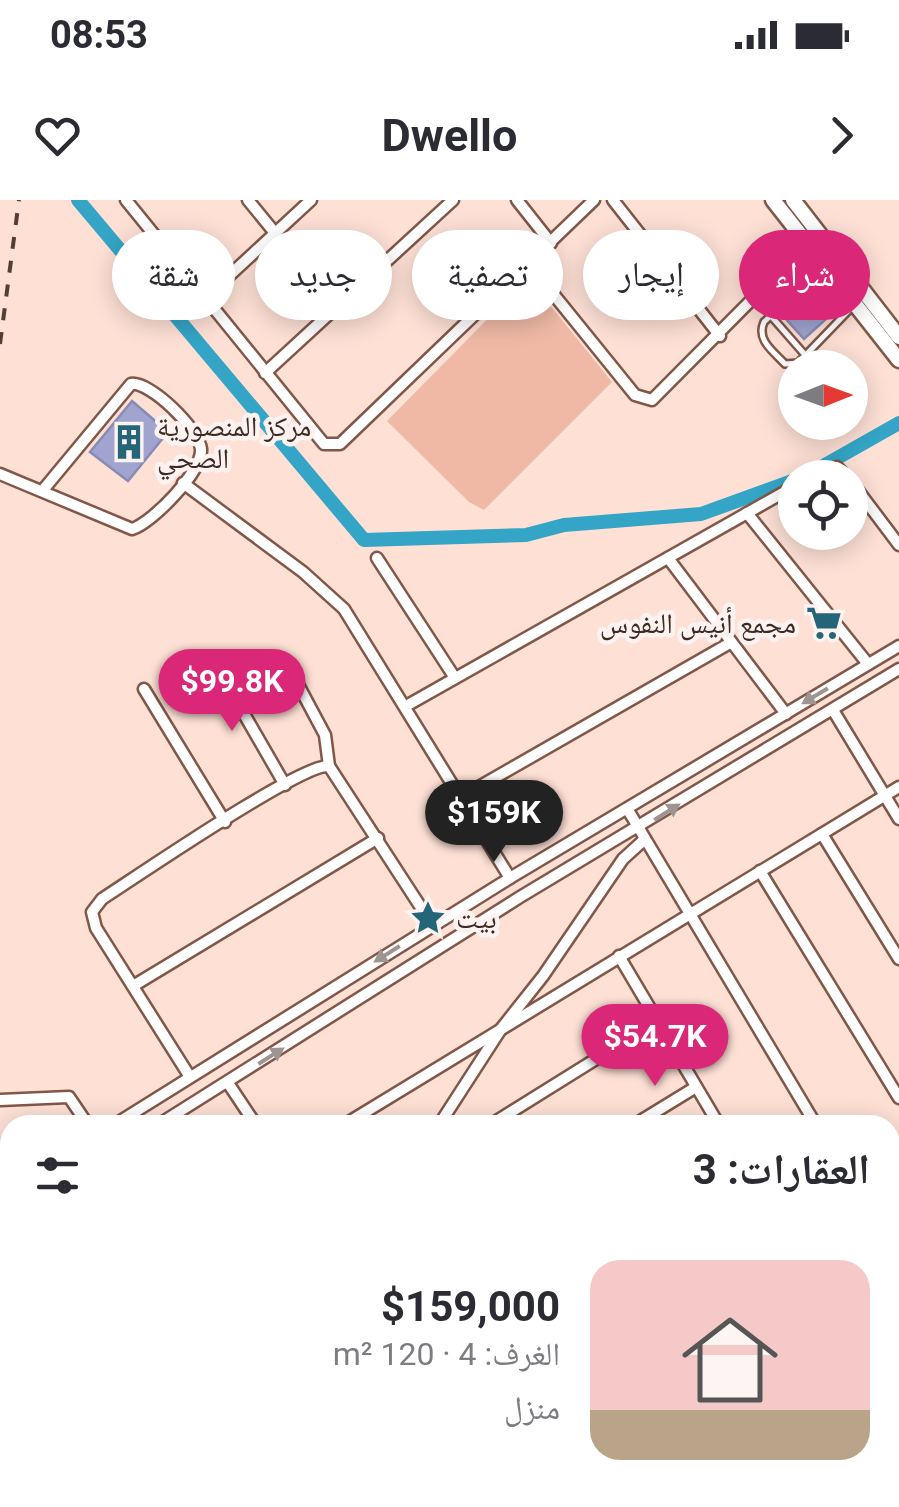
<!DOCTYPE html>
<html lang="ar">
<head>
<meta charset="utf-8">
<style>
  :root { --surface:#fff; --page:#f7f7f7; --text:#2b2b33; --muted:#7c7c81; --accent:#db2777 }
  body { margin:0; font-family:Roboto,"Noto Naskh Arabic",sans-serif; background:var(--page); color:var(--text); direction:rtl; height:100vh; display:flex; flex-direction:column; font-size:38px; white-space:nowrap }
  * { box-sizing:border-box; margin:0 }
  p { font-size:32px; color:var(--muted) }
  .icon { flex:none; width:55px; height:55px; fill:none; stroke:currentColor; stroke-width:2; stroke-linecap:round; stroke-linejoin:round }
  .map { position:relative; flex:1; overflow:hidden; direction:ltr }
  .side { position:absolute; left:0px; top:915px; width:900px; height:392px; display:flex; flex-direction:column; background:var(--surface); border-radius:30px 30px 0 0; box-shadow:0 5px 25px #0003; direction:rtl }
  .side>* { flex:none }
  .banner { position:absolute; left:30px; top:30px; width:840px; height:90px; direction:rtl; display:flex; gap:20px }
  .needle { width:65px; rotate:89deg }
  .controls { position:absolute; left:778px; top:150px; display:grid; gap:20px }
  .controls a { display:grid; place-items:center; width:90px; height:90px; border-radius:50%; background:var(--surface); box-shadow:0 5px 25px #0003; font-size:50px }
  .price { position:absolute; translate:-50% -85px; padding:0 22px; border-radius:35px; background:var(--accent); color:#fff; font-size:32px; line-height:65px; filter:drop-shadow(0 2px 5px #0008) }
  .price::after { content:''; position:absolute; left:50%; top:60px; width:30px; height:22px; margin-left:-15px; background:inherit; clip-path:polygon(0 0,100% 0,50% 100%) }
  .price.active { background:#222; color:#fff }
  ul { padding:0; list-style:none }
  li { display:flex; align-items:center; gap:30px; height:250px; padding:0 30px }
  li span { display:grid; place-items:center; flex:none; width:280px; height:200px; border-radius:30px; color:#555 }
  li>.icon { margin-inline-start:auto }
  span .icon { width:120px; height:120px; fill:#fffc; stroke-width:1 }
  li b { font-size:42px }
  h2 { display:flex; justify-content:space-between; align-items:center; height:120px; padding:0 30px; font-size:42px }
  .tag { padding:0 35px; border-radius:45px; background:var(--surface); box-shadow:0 5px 25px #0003; font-size:35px; line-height:90px }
  .tag.active { background:var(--accent); color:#fff }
  .status { display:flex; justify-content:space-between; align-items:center; height:70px; padding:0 50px; background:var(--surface); direction:ltr }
  .status svg { height:28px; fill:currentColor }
  header { display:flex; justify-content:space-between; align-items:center; height:130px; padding:0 30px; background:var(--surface); font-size:45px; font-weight:700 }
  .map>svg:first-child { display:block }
  .green { fill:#efb9a5 }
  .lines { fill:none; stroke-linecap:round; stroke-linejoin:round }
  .canal { stroke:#34a5c6; stroke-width:14 }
  .building { fill:#a1a4ce; stroke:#888bb3; stroke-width:2.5 }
  .service-casing { stroke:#805748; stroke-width:10 }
  .minor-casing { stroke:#805748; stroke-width:15 }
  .secondary-casing { stroke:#805748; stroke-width:19 }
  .service { stroke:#fff; stroke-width:5 }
  .minor { stroke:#fff; stroke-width:10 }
  .secondary { stroke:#fff; stroke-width:14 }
  .rail { stroke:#523f37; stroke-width:4; stroke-dasharray:12 12; stroke-linecap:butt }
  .oneway { fill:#9e9491 }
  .labels { text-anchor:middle; stroke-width:9; stroke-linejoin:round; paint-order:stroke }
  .poi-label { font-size:28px; fill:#3c2a23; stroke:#fcf2ef; text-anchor:start }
</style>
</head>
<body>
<div class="status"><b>08:53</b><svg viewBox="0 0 49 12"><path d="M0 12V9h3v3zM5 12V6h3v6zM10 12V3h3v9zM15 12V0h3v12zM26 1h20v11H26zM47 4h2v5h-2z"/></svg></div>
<header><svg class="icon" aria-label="forward" viewBox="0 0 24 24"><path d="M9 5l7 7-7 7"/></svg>Dwello<svg class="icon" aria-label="heart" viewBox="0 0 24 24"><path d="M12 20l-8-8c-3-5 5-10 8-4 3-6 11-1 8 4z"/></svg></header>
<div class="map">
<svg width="899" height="1307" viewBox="0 0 899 1307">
  <rect width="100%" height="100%" fill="#fee0d5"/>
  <polygon class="green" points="528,78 612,182 484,310 469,302 387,221"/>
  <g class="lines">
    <g class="canal">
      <polyline points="78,0 364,340 526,335 564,325 701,314 795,280"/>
      <polyline points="802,278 899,223"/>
    </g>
  </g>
  <g class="building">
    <polygon points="807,100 825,120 804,139 786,119"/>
    <polygon points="132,201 168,232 128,281 90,252"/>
  </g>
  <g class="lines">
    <defs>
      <g id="service">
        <path d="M822 68 764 122C756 140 773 151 785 164L798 163 853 106"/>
        <polyline points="771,116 806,156"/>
      </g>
      <g id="minor">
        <polyline points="126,0 324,244 340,244 594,0"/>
        <polyline points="248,0 275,33"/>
        <polyline points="517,0 551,43"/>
        <polyline points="613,0 720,136"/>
        <polyline points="529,64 635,195 652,200 807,44"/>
        <polyline points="204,99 311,0"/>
        <polyline points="265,173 453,0"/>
        <path d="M0 274 132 329C152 323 203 271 201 249 199 229 150 181 131 184L43 290"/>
        <polyline points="811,278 837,267 848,278"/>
        <polyline points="850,280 899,345"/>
        <polyline points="183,283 303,372 344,409 510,678"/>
        <polyline points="747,313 868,464"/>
        <polyline points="377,358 455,478"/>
        <polyline points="668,358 786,514"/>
        <polyline points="214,462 285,585"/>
        <polyline points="294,477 325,535 329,566"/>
        <polyline points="144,489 225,622"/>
        <polyline points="406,506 795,286"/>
        <polyline points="833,510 899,619"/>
        <polyline points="463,596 730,443"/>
        <polyline points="628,610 816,925"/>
        <polyline points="822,634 899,759"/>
        <polyline points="760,671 899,898"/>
        <polyline points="619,756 719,925"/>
        <polyline points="133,786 378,638"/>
        <path d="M190 877 96 728 92 712 102 699C136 677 302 563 329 566L433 726"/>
        <polyline points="228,883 256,925"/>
        <polyline points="0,900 69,897 88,925"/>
        <polyline points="114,925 510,678 899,446"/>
        <polyline points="158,925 520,697 899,469"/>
        <polyline points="344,925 899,587"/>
        <polyline points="439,925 501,829 543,776 623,659 645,639"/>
        <polyline points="490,925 657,821"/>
        <polyline points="634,925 696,887"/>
        <polyline points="0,986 10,985"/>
        <polyline points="890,989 899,983"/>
        <polyline points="890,1056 899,1075"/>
        <polyline points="0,1075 10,1076"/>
        <polyline points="0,1126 10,1146"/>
        <polyline points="0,1271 10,1265"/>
        <polyline points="890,1277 899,1277"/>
        <polyline points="0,1285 14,1307"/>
        <polyline points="90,1298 96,1307"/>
        <polyline points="158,1298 159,1307"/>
        <polyline points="224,1298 225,1307"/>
        <polyline points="322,1298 322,1307"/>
        <polyline points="333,1298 335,1307"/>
        <polyline points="696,1307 700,1298"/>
        <polyline points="796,1307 800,1298"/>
        <polyline points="894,1307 899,1297"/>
      </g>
      <g id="secondary">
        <polyline points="773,0 899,160"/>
        <polyline points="793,0 899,137"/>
      </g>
    </defs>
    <use href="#service" class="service-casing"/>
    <use href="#minor" class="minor-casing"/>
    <use href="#secondary" class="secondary-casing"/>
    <use href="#service" class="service"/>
    <use href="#minor" class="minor"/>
    <use href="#secondary" class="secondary"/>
    <polyline class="rail" points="0,144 19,0"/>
  </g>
  <defs><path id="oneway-solid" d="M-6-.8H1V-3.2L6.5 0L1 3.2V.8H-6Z" transform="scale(2.5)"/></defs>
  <g class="oneway">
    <use href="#oneway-solid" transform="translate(815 496) rotate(149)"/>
    <use href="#oneway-solid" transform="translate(667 612) rotate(-32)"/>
    <use href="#oneway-solid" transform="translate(387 754) rotate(148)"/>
    <use href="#oneway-solid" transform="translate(271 856) rotate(-32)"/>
  </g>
  <defs>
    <symbol id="building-bare" viewBox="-9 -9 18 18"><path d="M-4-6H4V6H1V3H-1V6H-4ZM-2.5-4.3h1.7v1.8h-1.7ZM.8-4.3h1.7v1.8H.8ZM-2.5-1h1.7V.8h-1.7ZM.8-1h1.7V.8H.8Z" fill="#246579" stroke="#fcf2ef" stroke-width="2.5" paint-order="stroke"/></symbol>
    <symbol id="supermarket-bare" viewBox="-9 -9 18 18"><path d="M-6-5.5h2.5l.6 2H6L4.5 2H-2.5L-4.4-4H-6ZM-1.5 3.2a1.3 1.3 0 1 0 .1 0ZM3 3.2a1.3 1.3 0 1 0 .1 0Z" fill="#246579" stroke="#fcf2ef" stroke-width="2.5" paint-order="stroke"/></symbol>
    <symbol id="sight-bare" viewBox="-9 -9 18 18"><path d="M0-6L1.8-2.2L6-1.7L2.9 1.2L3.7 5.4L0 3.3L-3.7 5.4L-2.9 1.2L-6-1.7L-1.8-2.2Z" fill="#246579" stroke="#fcf2ef" stroke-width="2.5" paint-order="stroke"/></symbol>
  </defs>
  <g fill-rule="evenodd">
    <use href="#building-bare" x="104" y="217" width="50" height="50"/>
    <use href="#supermarket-bare" x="799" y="398" width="50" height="50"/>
    <use href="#sight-bare" x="403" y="693" width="50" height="50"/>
  </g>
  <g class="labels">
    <g class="poi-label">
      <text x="157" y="236">مركز المنصورية<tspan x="157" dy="32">الصحي</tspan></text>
      <text x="796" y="433" text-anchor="end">مجمع أنيس النفوس</text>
      <text x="456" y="728">بيت</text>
    </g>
  </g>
</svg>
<div class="controls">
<a><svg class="needle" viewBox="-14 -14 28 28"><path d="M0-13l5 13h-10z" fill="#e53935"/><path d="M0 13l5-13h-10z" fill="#7c7c81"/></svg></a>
<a><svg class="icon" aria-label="locate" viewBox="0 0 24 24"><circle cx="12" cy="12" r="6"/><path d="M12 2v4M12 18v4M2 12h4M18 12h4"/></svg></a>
</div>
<b class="price" style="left:232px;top:534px">$99.8K</b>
<b class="price active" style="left:494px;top:665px">$159K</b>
<b class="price" style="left:655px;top:889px">$54.7K</b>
<div class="banner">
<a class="tag active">شراء</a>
<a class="tag">إيجار</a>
<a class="tag">تصفية</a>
<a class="tag">جديد</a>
<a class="tag">شقة</a>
</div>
<section class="side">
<h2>العقارات: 3<svg class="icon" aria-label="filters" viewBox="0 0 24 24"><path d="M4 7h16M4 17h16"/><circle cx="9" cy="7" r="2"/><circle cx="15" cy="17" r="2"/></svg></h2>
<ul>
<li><span style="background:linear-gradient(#f6c9c9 75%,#b9a48a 0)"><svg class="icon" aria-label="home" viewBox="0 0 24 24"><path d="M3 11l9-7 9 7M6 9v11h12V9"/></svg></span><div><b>$159,000</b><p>الغرف: 4 · 120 m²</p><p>منزل</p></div></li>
</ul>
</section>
</div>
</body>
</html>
